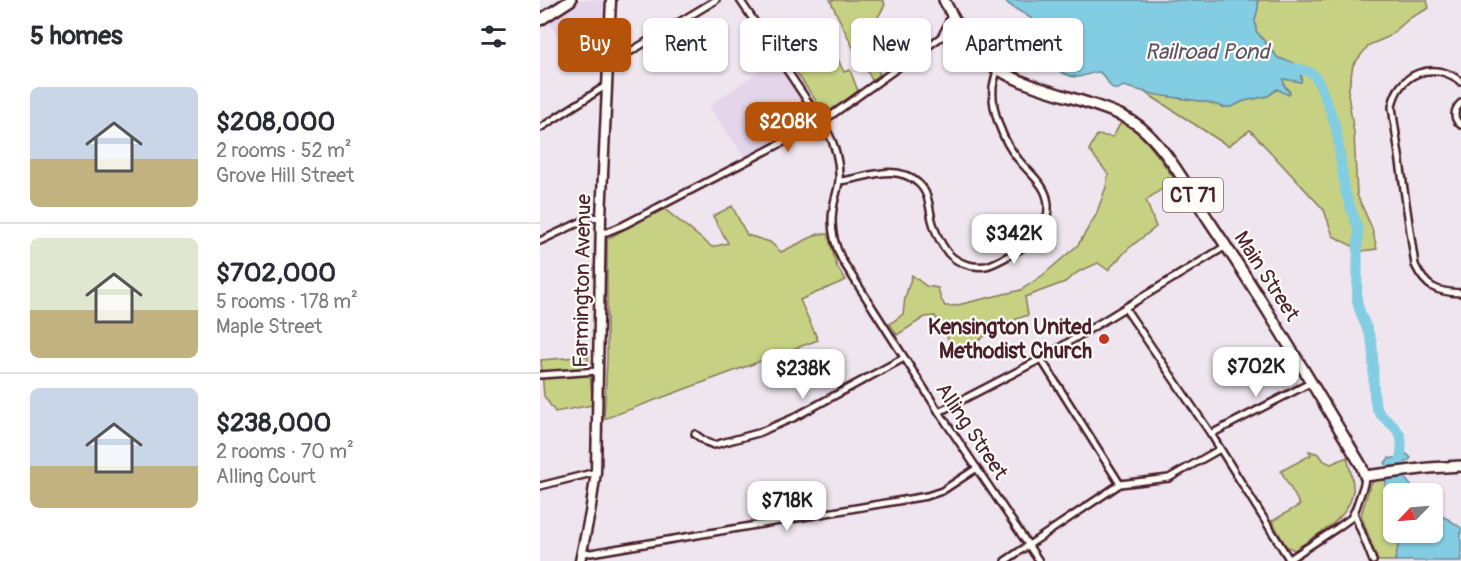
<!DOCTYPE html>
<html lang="en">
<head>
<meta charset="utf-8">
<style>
  :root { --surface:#fff; --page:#f2f2f3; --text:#2b2b33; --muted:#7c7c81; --line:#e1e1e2; --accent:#b45309 }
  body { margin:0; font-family:Pangolin,sans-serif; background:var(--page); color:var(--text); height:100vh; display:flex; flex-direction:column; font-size:22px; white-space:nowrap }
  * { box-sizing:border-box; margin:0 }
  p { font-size:20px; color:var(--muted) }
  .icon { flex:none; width:33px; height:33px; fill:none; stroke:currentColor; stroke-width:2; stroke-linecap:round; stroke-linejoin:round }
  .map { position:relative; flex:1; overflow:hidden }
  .panel { display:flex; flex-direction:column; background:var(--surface); width:540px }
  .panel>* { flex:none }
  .guide { position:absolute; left:18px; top:18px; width:570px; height:54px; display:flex; gap:12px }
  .needle { width:39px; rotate:245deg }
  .tools { position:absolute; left:843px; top:483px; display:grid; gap:12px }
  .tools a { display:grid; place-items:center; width:60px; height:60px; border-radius:9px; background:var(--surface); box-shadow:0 2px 4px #0004; font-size:30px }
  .price { position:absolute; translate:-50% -51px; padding:0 14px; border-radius:12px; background:#fff; color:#222; font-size:20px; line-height:39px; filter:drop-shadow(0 2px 3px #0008) }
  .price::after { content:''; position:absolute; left:50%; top:36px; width:18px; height:14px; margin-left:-9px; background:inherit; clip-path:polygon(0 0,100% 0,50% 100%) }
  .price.active { background:var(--accent); color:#fff }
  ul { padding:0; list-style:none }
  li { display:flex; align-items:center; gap:18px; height:150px; padding:0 30px }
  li+li { border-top:2px solid var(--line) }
  li span { display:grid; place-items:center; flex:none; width:168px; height:120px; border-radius:9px; color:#555 }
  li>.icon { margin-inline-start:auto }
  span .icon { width:72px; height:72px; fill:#fffc; stroke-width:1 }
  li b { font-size:26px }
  h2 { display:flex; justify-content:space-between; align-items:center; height:72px; padding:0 30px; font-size:26px }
  .chip { padding:0 21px; border-radius:9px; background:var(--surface); box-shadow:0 2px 4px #0004; font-size:21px; line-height:54px }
  .chip.active { background:var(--accent); color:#fff }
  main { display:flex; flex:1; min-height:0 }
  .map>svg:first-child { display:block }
  .built { fill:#e4d5ea }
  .green { fill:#c6d184; stroke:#887858; stroke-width:1.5 }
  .water { fill:#82cde2; stroke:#6c8799; stroke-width:1.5 }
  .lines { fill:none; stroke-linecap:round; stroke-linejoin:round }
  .river { stroke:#82cde2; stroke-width:10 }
  .minor-casing { stroke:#4a1f2b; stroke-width:10 }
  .secondary-casing { stroke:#4a1f2b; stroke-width:13 }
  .primary-casing { stroke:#4a1f2b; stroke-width:14 }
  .minor { stroke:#fdfcf7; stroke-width:5 }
  .secondary { stroke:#fdfcf7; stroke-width:8 }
  .primary { stroke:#fdfcf7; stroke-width:9 }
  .poi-dot { fill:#c8321e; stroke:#fdfcf7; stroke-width:2 }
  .labels { text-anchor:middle; stroke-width:4.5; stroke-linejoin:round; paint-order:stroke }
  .shield { fill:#fdfcf7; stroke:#806168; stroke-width:1.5 }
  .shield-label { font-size:20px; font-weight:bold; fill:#4a1f2b }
  .street-label { font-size:21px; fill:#4a1f2b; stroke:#fdfcf7 }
  .poi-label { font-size:21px; font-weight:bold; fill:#4a1f2b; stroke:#fdfcf7; text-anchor:end }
  .water-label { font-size:22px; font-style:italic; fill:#5b5362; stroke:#fdfcf7 }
</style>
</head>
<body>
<main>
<section class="panel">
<h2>5 homes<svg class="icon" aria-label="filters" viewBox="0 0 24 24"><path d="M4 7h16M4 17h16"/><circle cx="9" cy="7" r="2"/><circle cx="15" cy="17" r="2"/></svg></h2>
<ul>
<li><span style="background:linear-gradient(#c9d6e8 60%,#c2b280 0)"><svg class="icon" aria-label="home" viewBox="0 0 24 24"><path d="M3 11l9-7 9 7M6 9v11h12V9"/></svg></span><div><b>$208,000</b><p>2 rooms · 52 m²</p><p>Grove Hill Street</p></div></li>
<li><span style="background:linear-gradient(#dfe7d0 60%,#c2b280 0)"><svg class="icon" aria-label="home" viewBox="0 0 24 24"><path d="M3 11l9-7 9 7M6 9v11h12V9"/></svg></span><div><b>$702,000</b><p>5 rooms · 178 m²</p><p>Maple Street</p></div></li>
<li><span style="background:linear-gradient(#c9d6e8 65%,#c2b280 0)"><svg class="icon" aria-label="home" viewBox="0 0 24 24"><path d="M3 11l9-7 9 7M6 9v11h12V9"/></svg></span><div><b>$238,000</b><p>2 rooms · 70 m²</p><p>Alling Court</p></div></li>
</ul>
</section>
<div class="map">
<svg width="921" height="561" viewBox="0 0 921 561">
  <rect width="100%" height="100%" fill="#eee5ef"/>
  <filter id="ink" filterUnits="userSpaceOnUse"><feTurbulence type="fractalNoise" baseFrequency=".0167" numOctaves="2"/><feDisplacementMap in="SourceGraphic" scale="12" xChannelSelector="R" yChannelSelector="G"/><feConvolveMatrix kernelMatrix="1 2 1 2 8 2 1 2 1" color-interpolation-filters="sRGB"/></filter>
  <g filter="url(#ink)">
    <g class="built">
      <polygon points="40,0 67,0 63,48 34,65 8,20"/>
      <polygon points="235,60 273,117 273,120 269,124 205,158 169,106"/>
    </g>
    <g class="green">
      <polygon points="290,0 343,0 345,5 338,17 331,23 322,43 340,74 332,80 323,63 321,64"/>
      <polygon points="718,0 887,0 889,8 870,18 848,37 829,45 813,65 808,94 814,133 817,195 832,228 837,249 822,251 793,236 784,210 710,130 688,146 603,91 625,96 668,102 683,107 691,107 704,101 728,96 738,89 750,93 748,89 744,85 743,78 761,82 762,77 754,63 738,58 716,31 715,20 718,8"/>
      <polygon points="288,39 304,72 310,70 318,91 317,93 285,114 250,63 262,56 266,62 270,63 273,62 275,55 271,50"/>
      <path d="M581 122C602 130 622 162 635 180L606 200 616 227 589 248 568 270 558 263 538 272 525 282 485 297 488 315C466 322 447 331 431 348L411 344 395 316 385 317 357 335 350 324 363 314 365 298 372 275 386 286 398 288 401 299 405 306H413L481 290 503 275 538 245 556 215 566 187 568 174 549 150 557 135 573 137Z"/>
      <polygon points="192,206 207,235 230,242 241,252 278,234 288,234 297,267 306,280 260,300 278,340 64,419 67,360 67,239 123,208 172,247 188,243 173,216"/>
      <polygon points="48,356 53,405 15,412 4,396 1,360"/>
      <path d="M769 451 779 454 784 461 791 464 807 457C809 467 814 480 813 490 810 520 776 535 754 550L746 546 732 521 760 505 741 471 771 455Z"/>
      <polygon points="845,478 853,506 854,532 861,533 855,561 838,561 821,515 830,485 836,479"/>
    </g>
    <g class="water">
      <path d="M465 0H718V8L715 20 716 31 738 58 754 63C757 69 763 76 761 82L743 79 744 85 749 92 748 95 737 89 728 96 704 101 691 107H683L667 102 617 95 583 86C569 97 570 78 559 72 551 72 544 77 536 77 528 77 508 66 503 60 501 56 500 50 499 46 497 39 499 29 495 23 488 12 472 11 465 0Z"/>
      <polygon points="867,454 871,458 864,464 864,477 877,493 854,494 853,509 845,489 847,466 845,463 849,458 852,459 853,458 858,458"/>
      <polygon points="893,513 908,519 921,528 921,561 855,561 861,533 892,532"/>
    </g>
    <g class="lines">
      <path class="river" d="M744 66 767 71 774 75 780 85 793 118 797 134 805 191 818 229 817 300C819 316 829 328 832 344 835 362 831 394 837 409 843 421 858 425 861 438 863 447 860 457 860 466 859 475 861 484 863 494"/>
      <defs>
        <g id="minor">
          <path d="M200 0 287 130C295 145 300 163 299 181 298 190 294 200 293 209 290 227 294 244 302 260L399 412 499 561"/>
          <polyline points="401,37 408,24 411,14"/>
          <polyline points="69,59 77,58 88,53 176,0"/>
          <path d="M921 82C895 59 857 73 852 107L875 265C886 288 897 292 921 293"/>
          <path d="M921 103C913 110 913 119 921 125"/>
          <polyline points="0,128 67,85"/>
          <path d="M299 181C324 179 355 162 378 183 389 192 389 207 392 220 395 232 401 244 408 253 417 263 432 268 446 266 456 264 485 247 493 240 500 234 505 225 507 217 513 188 493 178 478 159 463 141 451 111 453 87 454 81 456 75 457 69"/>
          <polyline points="61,232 67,232 84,225 282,122 401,37 414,37 425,39"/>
          <polyline points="0,241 49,218 61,217"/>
          <polyline points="585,308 671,434 749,559"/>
          <polyline points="501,359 580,484"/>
          <polyline points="0,375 58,371"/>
          <polyline points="399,412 501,359 686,246"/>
          <polyline points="155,434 166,442 174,445 218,433 253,418 364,358"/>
          <polyline points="671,434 772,382"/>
          <polyline points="0,486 56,472"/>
          <polyline points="814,513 833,561"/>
          <polyline points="43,552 51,553 387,496 402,491 437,468"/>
          <polyline points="748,560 797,528 811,518 816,508 824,484 825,476"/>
          <polyline points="465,561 580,484 629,478 680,449"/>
        </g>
        <polyline id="secondary" points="40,561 50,513 56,472 61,217 71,0"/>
        <g id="primary">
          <path d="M404 0C414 19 425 41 441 57 468 82 514 92 548 103 568 110 589 116 605 131 629 153 650 191 668 219 722 299 771 382 821 465L825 476 889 468 921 466"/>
          <polyline points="0,20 31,0"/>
        </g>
      </defs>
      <use href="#minor" class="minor-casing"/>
      <use href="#secondary" class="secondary-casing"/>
      <use href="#primary" class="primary-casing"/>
      <use href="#minor" class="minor"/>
      <use href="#secondary" class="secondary"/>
      <use href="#primary" class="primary"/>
    </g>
  </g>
  <circle class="poi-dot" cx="564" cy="339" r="6"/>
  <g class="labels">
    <rect class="shield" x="623" y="178" width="60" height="34" rx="4.5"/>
    <g class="shield-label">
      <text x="653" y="202">CT 71</text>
    </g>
    <g class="street-label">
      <text transform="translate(727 276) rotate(57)" y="7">Main Street</text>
      <text transform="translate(42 281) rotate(-89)" y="7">Farmington Avenue</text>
      <text transform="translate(432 431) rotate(56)" y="7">Alling Street</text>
    </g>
    <g class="poi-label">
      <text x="552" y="334">Kensington United<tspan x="552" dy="24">Methodist Church</tspan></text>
    </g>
    <g class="water-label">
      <text x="667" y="59">Railroad Pond</text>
    </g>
  </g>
</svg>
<div class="tools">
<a><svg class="needle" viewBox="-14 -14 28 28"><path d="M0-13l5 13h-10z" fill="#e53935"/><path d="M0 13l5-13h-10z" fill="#7c7c81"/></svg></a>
</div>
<b class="price active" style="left:248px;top:153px">$208K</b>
<b class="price" style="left:474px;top:265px">$342K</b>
<b class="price" style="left:716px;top:398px">$702K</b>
<b class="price" style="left:263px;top:400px">$238K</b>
<b class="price" style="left:247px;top:532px">$718K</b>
<div class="guide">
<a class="chip active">Buy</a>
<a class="chip">Rent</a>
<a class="chip">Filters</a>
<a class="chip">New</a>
<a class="chip">Apartment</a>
</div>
</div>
</main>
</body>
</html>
